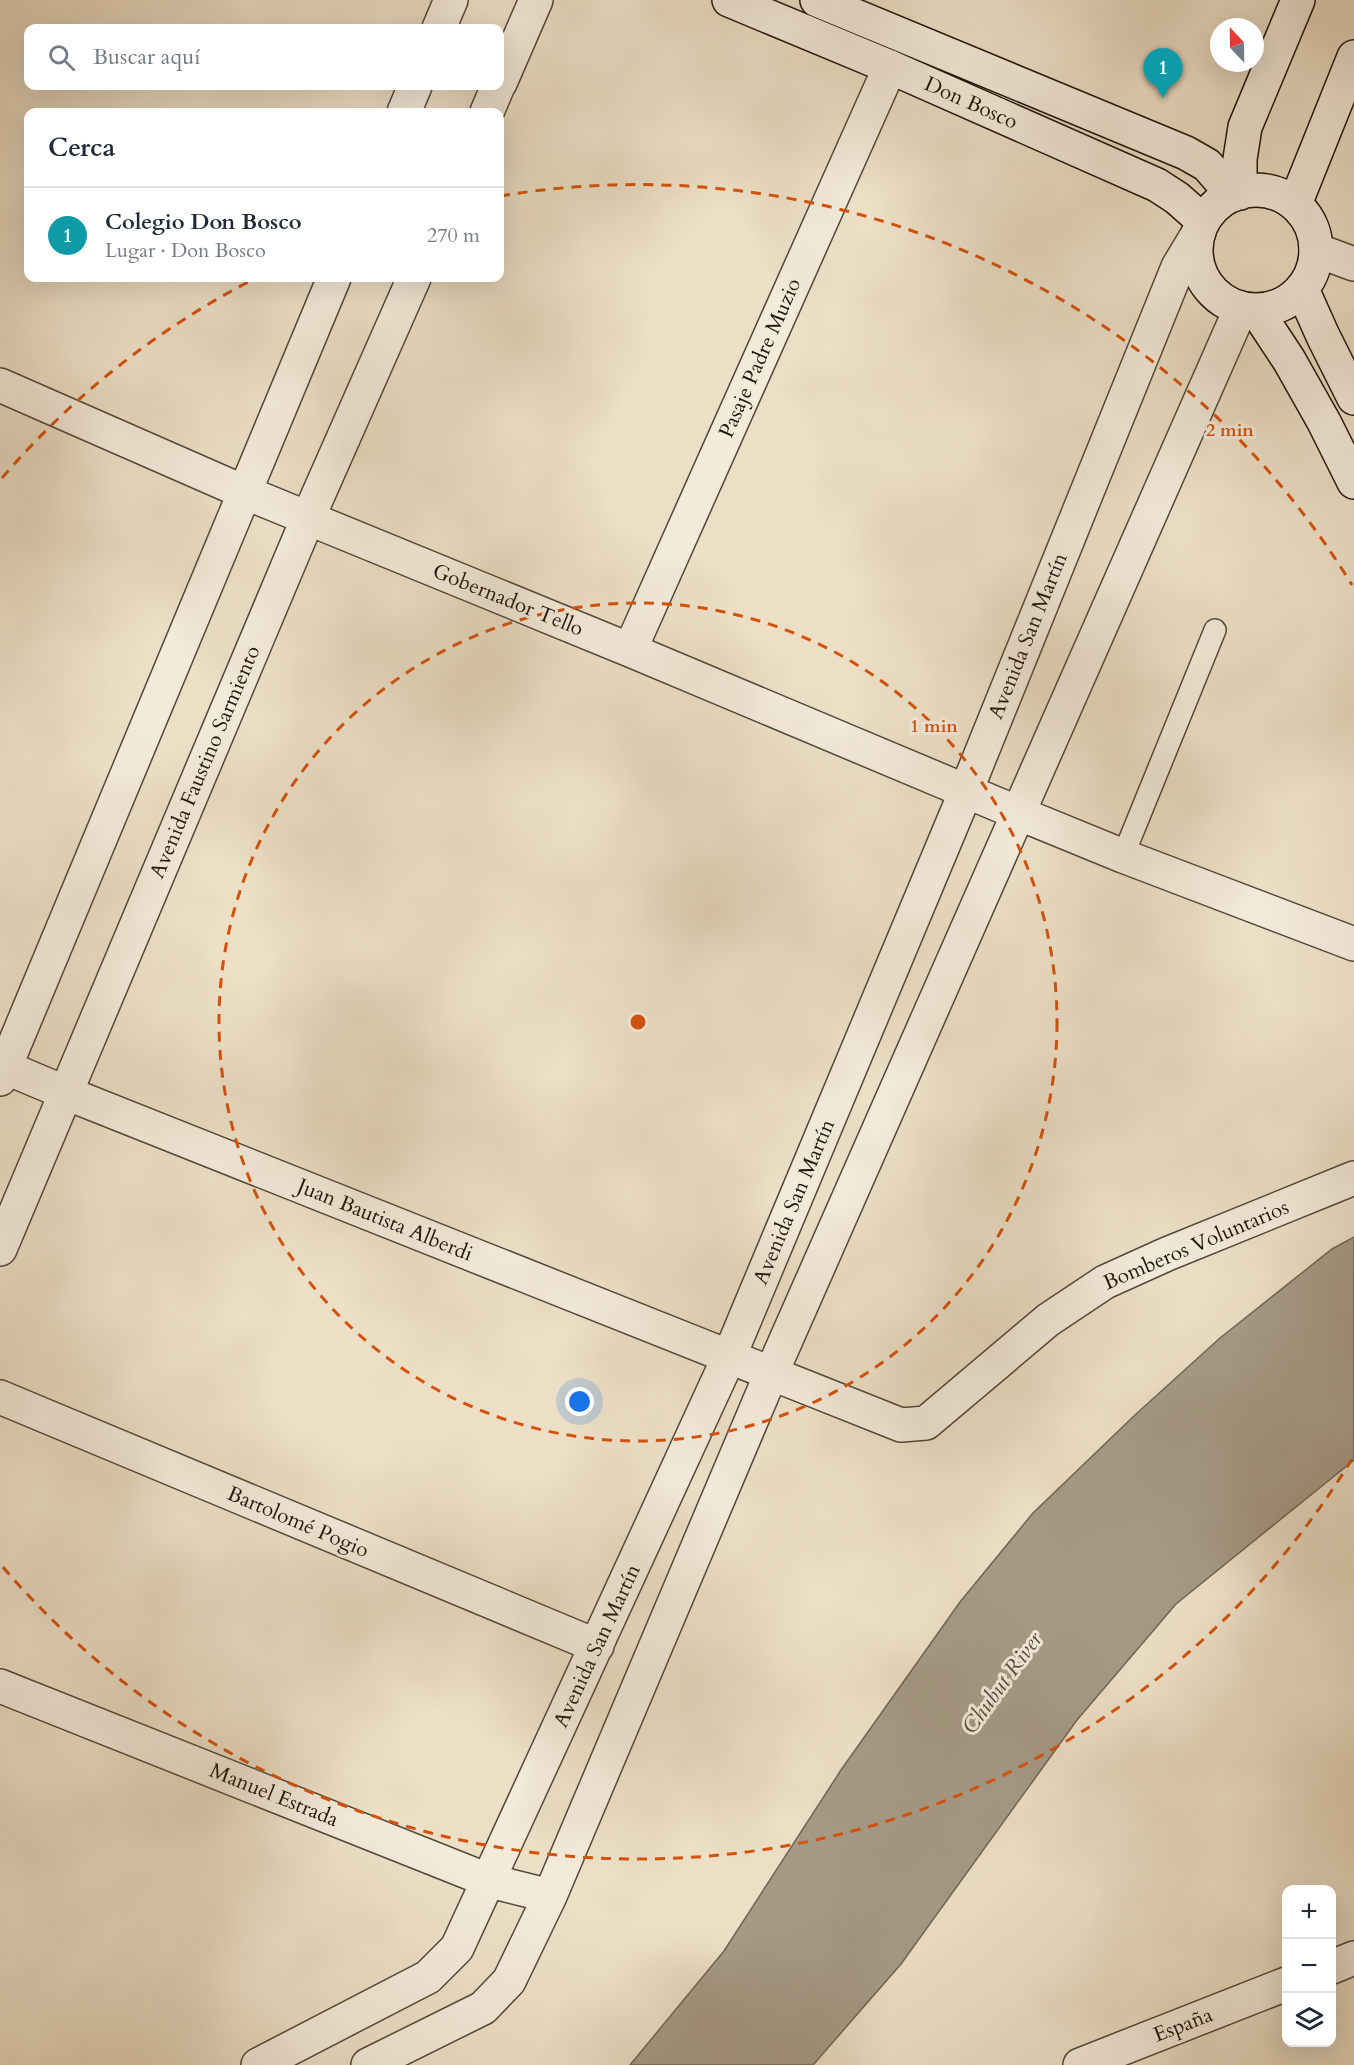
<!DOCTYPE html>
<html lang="es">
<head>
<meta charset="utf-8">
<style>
  body { margin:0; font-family:Cardo,serif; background:#f6f6f7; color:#1f2937 }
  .controls { position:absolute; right:18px; bottom:18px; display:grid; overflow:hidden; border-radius:12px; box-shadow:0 6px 24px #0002 }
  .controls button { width:54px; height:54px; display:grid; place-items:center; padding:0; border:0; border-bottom:2px solid #e0e1e3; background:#fff; color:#1f2937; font:30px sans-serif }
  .compass { position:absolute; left:1210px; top:18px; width:54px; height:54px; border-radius:50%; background:#fff; box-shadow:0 6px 24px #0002; rotate:338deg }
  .you { position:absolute; left:580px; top:1402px; width:21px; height:21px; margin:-15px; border:4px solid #fff; border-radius:50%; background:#1a73e8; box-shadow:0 0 0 9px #1a73e833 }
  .badge { display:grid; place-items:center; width:39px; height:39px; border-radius:50%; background:#ea580c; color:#fff; font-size:20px; font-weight:700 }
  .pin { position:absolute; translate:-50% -50px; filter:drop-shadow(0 2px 3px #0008) }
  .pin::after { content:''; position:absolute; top:32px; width:21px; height:18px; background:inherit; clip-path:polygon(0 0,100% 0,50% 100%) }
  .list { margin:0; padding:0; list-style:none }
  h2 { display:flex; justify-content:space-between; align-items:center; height:78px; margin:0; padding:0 24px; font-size:26px }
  h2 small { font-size:20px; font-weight:400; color:#747a83 }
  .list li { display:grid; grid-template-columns:39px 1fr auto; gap:18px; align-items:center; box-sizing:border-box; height:96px; padding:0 24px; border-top:2px solid #e0e1e3 }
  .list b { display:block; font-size:22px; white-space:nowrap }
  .list p { margin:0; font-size:20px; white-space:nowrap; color:#747a83 }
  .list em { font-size:20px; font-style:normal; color:#747a83 }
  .icon { flex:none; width:33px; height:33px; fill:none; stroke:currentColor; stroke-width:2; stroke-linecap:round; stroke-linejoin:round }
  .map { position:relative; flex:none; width:1354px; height:2065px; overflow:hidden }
  .search { position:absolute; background:#fff; box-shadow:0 6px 24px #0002; left:24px; top:24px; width:480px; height:66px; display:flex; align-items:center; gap:15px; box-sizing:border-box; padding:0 21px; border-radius:12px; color:#747a83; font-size:22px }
  .panel { position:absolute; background:#fff; box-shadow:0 6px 24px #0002; left:24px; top:108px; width:480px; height:174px; border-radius:12px }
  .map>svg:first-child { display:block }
  .water { fill:#a69a86; stroke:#706554; stroke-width:1.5 }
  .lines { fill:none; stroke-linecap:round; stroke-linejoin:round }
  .lane-casing { stroke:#524839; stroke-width:24 }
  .street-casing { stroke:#524839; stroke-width:36 }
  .secondary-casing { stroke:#1f150a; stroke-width:36 }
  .lane { stroke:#f3eada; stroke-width:21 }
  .street { stroke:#f3eada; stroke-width:33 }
  .secondary { stroke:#f3eada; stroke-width:33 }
  .ring { fill:none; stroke:#d4520c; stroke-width:3; stroke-dasharray:10 8 }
  .labels { text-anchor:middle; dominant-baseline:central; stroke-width:6; stroke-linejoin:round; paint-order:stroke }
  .street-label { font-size:21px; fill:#1f150a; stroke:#f3eada }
  .water-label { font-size:22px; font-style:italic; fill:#554a3c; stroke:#f3eada }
  .centre { fill:#d4520c; stroke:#f3eada; stroke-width:3 }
  .ring-label { font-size:18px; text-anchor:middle; font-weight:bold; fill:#d4520c; stroke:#f3eada; stroke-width:6; stroke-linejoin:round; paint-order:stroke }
</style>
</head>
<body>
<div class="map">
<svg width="1354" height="2065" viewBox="0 0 1354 2065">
  <rect width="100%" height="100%" fill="#ecdfc6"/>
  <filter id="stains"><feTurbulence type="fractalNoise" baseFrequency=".00333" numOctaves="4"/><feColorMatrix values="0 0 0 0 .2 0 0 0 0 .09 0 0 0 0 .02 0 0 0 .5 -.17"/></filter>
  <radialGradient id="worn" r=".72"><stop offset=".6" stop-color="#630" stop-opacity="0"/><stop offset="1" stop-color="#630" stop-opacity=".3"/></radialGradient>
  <path class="water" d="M 1354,1237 L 1354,1460 L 1176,1604 L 1077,1720 L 901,1964 L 813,2065 L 630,2065 L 724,1951 L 841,1770 L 960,1602 L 1033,1513 L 1135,1415 L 1220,1338 L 1332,1249 Z"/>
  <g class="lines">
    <g class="lane-casing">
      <path id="lane" d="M 1123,856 L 1215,630"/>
    </g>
    <g class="street-casing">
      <path id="street" d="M 439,28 L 451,0
        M 500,83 L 536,0
        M 404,112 L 415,86
        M 487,112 L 498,86
        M 1316,250 L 1354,264
        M 0,385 L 244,492 L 630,650 L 1018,813 L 1123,856 L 1354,944
        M 630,650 L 890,67
        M 0,1065 L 66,1093 L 901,1425 L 926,1423 L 1048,1320 L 1105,1282 L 1167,1254 L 1354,1178
        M 0,1079 L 334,278
        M 0,1249 L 308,518 L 414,278
        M 0,1397 L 597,1646
        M 0,1686 L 490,1881 L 550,1896
        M 1332,1967 L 1354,1958
        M 258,2065 L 428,1977 L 457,1948 L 729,1357 L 966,791 L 1178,267 L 1199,232
        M 368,2065 L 483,2008 L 509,1981 L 550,1896 L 771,1374 L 1241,308
        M 1080,2065 L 1286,1984"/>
    </g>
    <g class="secondary-casing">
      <path id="secondary" d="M 729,0 L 890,67 L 1157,185 L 1177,198 L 1203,221
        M 817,0 L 1186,153 L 1207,165 L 1233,195
        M1196 250a60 60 0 1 1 120 0a60 60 0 1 1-120 0Z
        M 1240,193 L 1240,159 L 1245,127 L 1298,0
        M 1295,204 L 1354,57
        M 1302,289 L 1323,336 L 1354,398
        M 1256,310 L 1289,360 L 1324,422 L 1354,482"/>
    </g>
    <use href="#lane" class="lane"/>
    <use href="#street" class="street"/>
    <use href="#secondary" class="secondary"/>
  </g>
  <g class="ring">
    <circle cx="638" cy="1022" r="419"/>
    <path d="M1352 1459A837 837 0 0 1 2 1566M2 478A837 837 0 0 1 252 280M500 196A837 837 0 0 1 1352 585"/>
  </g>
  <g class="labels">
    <g class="street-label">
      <text transform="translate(971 103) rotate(24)">Don Bosco</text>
      <text transform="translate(760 358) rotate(-66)">Pasaje Padre Muzio</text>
      <text transform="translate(508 600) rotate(22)">Gobernador Tello</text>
      <text transform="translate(1028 636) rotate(-68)">Avenida San Martín</text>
      <text transform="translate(205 762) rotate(-67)">Avenida Faustino Sarmiento</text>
      <text transform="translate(794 1202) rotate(-67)">Avenida San Martín</text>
      <text transform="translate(385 1220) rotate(22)">Juan Bautista Alberdi</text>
      <text transform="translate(1196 1245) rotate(-23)">Bomberos Voluntarios</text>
      <text transform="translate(298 1522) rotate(23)">Bartolomé Pogio</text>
      <text transform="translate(597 1646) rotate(-65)">Avenida San Martín</text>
      <text transform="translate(274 1795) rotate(22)">Manuel Estrada</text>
      <text transform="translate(1183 2025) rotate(-21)">España</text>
    </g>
    <g class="water-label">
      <text transform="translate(1002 1683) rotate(-54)">Chubut River</text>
    </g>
  </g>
  <circle cx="638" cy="1022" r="9" class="centre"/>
  <g class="ring-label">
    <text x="1230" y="436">2 min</text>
    <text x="934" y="732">1 min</text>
  </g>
  <rect width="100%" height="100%" filter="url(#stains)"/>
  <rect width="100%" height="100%" fill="url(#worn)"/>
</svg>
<div class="controls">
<button>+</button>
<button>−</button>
<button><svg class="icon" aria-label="layers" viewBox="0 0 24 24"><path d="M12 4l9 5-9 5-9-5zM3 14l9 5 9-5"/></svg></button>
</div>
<svg class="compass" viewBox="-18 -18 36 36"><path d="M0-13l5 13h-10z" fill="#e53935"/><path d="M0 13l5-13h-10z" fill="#747a83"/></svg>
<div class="you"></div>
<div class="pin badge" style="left:1163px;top:98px;background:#0f9aa8">1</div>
<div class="search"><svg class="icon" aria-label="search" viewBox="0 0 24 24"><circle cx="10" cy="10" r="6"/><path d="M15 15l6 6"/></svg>Buscar aquí</div>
<section class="panel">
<h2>Cerca<small></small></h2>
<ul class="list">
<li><span class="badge" style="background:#0f9aa8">1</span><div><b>Colegio Don Bosco</b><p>Lugar · Don Bosco</p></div><em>270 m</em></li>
</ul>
</section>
</div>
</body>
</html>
